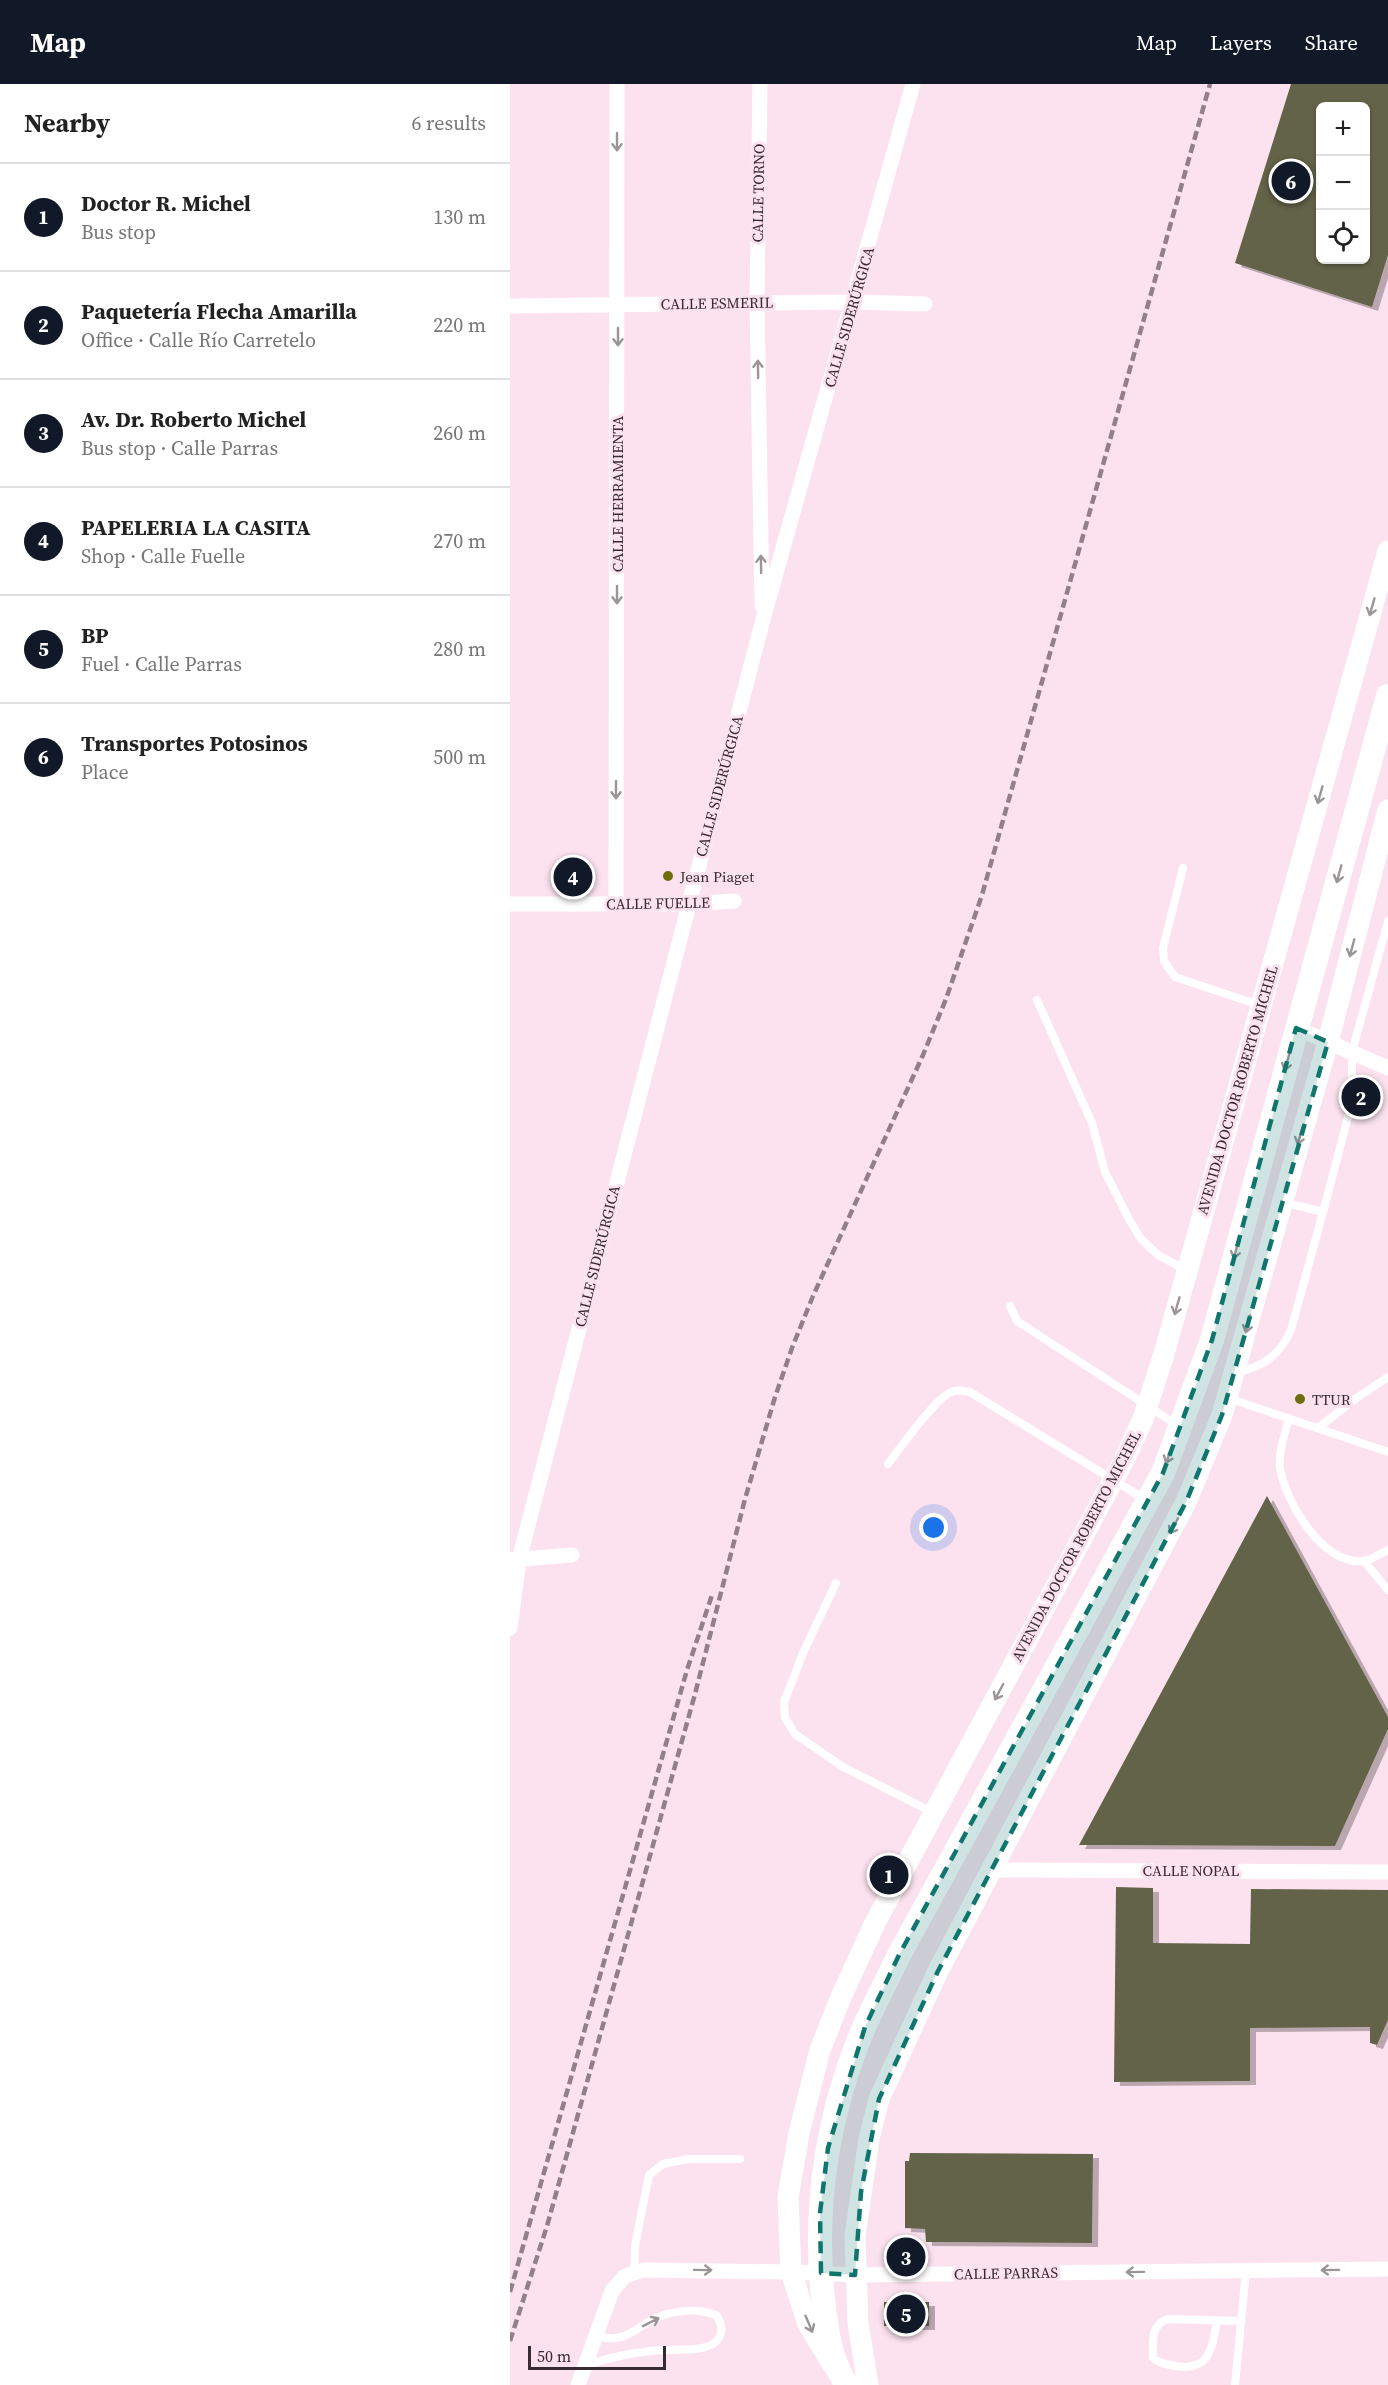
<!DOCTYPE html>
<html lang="en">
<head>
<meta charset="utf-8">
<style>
  body { margin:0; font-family:"Source Serif 4",serif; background:#f2f2f2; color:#222 }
  .controls { position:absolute; right:18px; top:18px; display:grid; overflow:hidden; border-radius:9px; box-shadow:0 2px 4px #0004 }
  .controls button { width:54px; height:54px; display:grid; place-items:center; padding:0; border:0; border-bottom:2px solid #e0e0e0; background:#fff; color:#222; font:30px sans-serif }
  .scale { position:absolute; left:18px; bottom:15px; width:138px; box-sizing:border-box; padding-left:6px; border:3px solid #372b32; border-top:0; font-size:16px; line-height:21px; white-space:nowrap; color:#372b32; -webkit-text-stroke:4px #fce2ef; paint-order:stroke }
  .you { position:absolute; left:424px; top:1444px; width:21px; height:21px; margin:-15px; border:4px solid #fff; border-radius:50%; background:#1a73e8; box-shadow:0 0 0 9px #1a73e833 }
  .badge { display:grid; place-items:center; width:39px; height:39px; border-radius:50%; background:#111827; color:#fff; font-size:20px; font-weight:700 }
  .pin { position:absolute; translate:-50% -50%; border:3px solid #fff; box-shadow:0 2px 6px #0006 }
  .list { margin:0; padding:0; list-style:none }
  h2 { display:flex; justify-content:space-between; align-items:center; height:78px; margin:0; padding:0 24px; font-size:26px }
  h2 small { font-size:20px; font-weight:400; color:#767676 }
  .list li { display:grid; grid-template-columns:39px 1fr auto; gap:18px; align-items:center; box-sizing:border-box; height:108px; padding:0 24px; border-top:2px solid #e0e0e0 }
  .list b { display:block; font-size:22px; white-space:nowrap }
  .list p { margin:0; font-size:20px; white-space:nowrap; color:#767676 }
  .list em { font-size:20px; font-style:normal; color:#767676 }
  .icon { flex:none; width:33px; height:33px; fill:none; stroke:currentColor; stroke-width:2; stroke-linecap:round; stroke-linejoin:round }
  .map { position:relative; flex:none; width:878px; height:2301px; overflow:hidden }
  header { display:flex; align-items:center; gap:36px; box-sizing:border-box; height:84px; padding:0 30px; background:#111827; color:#fff }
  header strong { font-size:28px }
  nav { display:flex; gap:33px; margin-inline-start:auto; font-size:21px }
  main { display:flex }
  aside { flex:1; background:#fff }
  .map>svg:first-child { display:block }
  .building { fill:#646448; fill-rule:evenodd; filter:url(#shadow) }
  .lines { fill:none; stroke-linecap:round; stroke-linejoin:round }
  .lane { stroke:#fff; stroke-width:8 }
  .street { stroke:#fff; stroke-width:15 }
  .secondary { stroke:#fff; stroke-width:21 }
  .primary { stroke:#fff; stroke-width:24 }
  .rail { stroke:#927f89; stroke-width:4.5; stroke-dasharray:9 4.5; stroke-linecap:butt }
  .oneway { stroke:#9b9598 }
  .marked { fill:#0f766e; fill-opacity:0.2; stroke:#0f766e; stroke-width:4.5; stroke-dasharray:12 8; stroke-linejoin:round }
  .poi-dot { fill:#6f6d0c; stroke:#fce2ef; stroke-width:2 }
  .labels { text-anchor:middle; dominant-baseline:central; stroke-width:6; stroke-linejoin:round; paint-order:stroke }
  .street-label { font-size:15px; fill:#372b32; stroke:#fce2ef }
  .poi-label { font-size:15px; fill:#372b32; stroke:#fce2ef; text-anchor:start }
</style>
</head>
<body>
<header>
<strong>Map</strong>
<nav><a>Map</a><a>Layers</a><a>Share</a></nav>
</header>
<main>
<aside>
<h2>Nearby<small>6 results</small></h2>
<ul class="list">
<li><span class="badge">1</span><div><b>Doctor R. Michel</b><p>Bus stop</p></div><em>130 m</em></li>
<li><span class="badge">2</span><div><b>Paquetería Flecha Amarilla</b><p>Office · Calle Río Carretelo</p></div><em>220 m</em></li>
<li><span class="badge">3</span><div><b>Av. Dr. Roberto Michel</b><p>Bus stop · Calle Parras</p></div><em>260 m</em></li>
<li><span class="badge">4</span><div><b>PAPELERIA LA CASITA</b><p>Shop · Calle Fuelle</p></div><em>270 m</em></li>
<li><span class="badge">5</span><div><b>BP</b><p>Fuel · Calle Parras</p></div><em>280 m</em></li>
<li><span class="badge">6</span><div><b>Transportes Potosinos</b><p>Place</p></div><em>500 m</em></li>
</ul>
</aside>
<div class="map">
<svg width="878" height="2301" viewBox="0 0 878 2301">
  <defs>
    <filter id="shadow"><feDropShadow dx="6" dy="4" stdDeviation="0" flood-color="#0004"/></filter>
  </defs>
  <rect width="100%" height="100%" fill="#fce2ef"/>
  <path class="building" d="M 781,0 L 878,0 L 878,171 L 862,223 L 725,179 ZM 810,22 L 856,22 L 856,176 L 810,176 Z
    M 757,1412 L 878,1633 L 878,1645 L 825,1762 L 569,1761 Z
    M 606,1803 L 643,1804 L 643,1859 L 740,1860 L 741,1805 L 878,1806 L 878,1936 L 867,1961 L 860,1959 L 860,1943 L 740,1944 L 740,1997 L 604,1998 Z
    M 400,2069 L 583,2070 L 582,2159 L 416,2158 L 415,2145 L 395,2144 L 395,2077 L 399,2077 Z
    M 374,2218 L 419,2218 L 419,2242 L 374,2242 Z"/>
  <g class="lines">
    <path class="lane" d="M 673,784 L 653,864 L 654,877 L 665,893 L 749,921
      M 527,916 L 582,1039 L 595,1088 L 620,1137 L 631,1155 L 648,1171 L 676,1186
      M 773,1118 L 813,1128 L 842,1018 L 842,968 L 878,837
      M 500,1222 L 507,1237 L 667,1341
      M 728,1288 C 754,1282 770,1271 781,1246 L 813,1128
      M 718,1314 L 878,1368
      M 779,1334 C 775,1350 768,1368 770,1384 C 775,1417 813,1482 853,1477 C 861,1476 870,1470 878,1466
      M 808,1344 L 845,1315 L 878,1293
      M 378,1380 C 391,1363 424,1316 441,1308 C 448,1305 454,1307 460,1308 L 636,1416
      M 854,1477 L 878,1506
      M 326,1499 L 293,1569 L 274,1618 L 275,1634 L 285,1650 L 333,1683 L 422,1728
      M 124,2188 L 125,2162 L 139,2091 L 153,2080 L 178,2075 L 230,2075
      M 707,2237 C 702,2264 700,2288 665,2282 C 656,2280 650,2280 643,2274 C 643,2258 640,2241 658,2235 L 731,2237
      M 77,2281 C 101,2273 129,2267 154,2266 C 167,2265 184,2267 196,2263 C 213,2258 215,2243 206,2231 C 186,2224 161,2226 142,2236 C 130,2242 119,2253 105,2254 C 99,2255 92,2253 86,2252
      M 725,2301 L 736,2187"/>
    <path class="street" d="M 250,0 L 247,218 L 252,522
      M 0,222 L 343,218 L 415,220
      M 0,820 L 178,820 L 224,817
      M 106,820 L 107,0
      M 786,944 L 878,984
      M 0,1476 L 62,1471
      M 0,1544 L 9,1476 L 252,539 L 403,0
      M 484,1786 L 878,1788
      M 68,2301 L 102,2207 L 115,2192 L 133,2186 L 281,2188 L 345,2191 L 878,2185"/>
    <path class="secondary" d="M 323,2281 L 298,2240 L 281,2188 L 278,2113 L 289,2049 L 310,1966 L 331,1913 L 365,1839 L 615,1374 L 633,1335 L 654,1270 L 878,467
      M 358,2301 L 348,2239 L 345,2152 L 359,2055 L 369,2015 L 428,1887 L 676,1418 L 712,1331 L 818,958 L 878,726"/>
    <path class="primary" d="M 337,2301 C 320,2277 316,2243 313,2214 C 303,2121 318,2027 355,1941 C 366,1917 378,1894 389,1871 L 653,1389 L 702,1256 L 878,612"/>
    <path class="rail" d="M 0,2208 L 177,1586 L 202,1511
      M 0,2257 L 37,2142 L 185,1610 L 235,1415 L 265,1313 L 282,1264 L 303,1212 L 413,971 L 436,915 L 472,811 L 700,0"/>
  </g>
  <defs><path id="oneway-shaft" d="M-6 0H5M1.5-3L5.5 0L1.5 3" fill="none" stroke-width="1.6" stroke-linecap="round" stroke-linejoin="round" transform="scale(1.5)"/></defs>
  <g class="oneway">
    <use href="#oneway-shaft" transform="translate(107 58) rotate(90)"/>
    <use href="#oneway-shaft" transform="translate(108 253) rotate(90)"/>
    <use href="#oneway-shaft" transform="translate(248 285) rotate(-91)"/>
    <use href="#oneway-shaft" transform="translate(251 480) rotate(-91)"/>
    <use href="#oneway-shaft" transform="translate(107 511) rotate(90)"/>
    <use href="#oneway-shaft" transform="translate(862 523) rotate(106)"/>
    <use href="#oneway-shaft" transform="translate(106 706) rotate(90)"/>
    <use href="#oneway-shaft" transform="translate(810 711) rotate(106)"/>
    <use href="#oneway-shaft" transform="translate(829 790) rotate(105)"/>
    <use href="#oneway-shaft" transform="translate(842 864) rotate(105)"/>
    <use href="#oneway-shaft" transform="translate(777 978) rotate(105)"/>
    <use href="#oneway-shaft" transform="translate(790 1052) rotate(106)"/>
    <use href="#oneway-shaft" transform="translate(726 1166) rotate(105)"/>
    <use href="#oneway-shaft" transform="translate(667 1222) rotate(106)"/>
    <use href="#oneway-shaft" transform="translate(738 1240) rotate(105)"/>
    <use href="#oneway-shaft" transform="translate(659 1371) rotate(111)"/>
    <use href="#oneway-shaft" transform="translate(664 1442) rotate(118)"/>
    <use href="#oneway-shaft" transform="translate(489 1608) rotate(118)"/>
    <use href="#oneway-shaft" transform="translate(193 2186) rotate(1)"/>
    <use href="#oneway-shaft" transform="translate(820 2186) rotate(179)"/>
    <use href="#oneway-shaft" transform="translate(625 2188) rotate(179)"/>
    <use href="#oneway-shaft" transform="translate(141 2238) rotate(-27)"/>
    <use href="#oneway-shaft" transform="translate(299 2240) rotate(67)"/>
  </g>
  <path class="marked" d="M 786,944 L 818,958 L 712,1331 L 676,1418 L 428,1887 L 369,2015 L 351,2108 L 345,2191 L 311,2189 L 310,2129 L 318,2064 L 355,1943 L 389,1871 L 653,1389 L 702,1256 Z"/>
  <g class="poi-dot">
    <circle cx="158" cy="792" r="6"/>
    <circle cx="790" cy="1315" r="6"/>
  </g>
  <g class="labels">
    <g class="street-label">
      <text transform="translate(248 109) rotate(-89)">CALLE TORNO</text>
      <text transform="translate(207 219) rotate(-1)">CALLE ESMERIL</text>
      <text transform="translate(339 233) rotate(-74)">CALLE SIDERÚRGICA</text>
      <text transform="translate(107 410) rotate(-90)">CALLE HERRAMIENTA</text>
      <text transform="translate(209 702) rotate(-75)">CALLE SIDERÚRGICA</text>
      <text transform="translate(148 819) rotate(-1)">CALLE FUELLE</text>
      <text transform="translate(727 1006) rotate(-74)">AVENIDA DOCTOR ROBERTO MICHEL</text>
      <text transform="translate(87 1172) rotate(-76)">CALLE SIDERÚRGICA</text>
      <text transform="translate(566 1462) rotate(-62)">AVENIDA DOCTOR ROBERTO MICHEL</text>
      <text x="681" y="1786">CALLE NOPAL</text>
      <text transform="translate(496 2189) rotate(-1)">CALLE PARRAS</text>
    </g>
    <g class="poi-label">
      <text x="170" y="792">Jean Piaget</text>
      <text x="802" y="1315">TTUR</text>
    </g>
  </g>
</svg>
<div class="controls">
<button>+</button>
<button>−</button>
<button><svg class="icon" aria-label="locate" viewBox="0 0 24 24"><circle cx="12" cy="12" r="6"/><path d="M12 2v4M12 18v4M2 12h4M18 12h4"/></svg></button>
</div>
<div class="scale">50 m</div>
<div class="you"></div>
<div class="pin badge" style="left:379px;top:1791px">1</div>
<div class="pin badge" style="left:851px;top:1013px">2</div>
<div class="pin badge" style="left:396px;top:2173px">3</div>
<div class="pin badge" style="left:63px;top:793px">4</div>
<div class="pin badge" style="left:396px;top:2230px">5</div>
<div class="pin badge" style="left:781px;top:97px">6</div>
</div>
</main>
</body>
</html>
